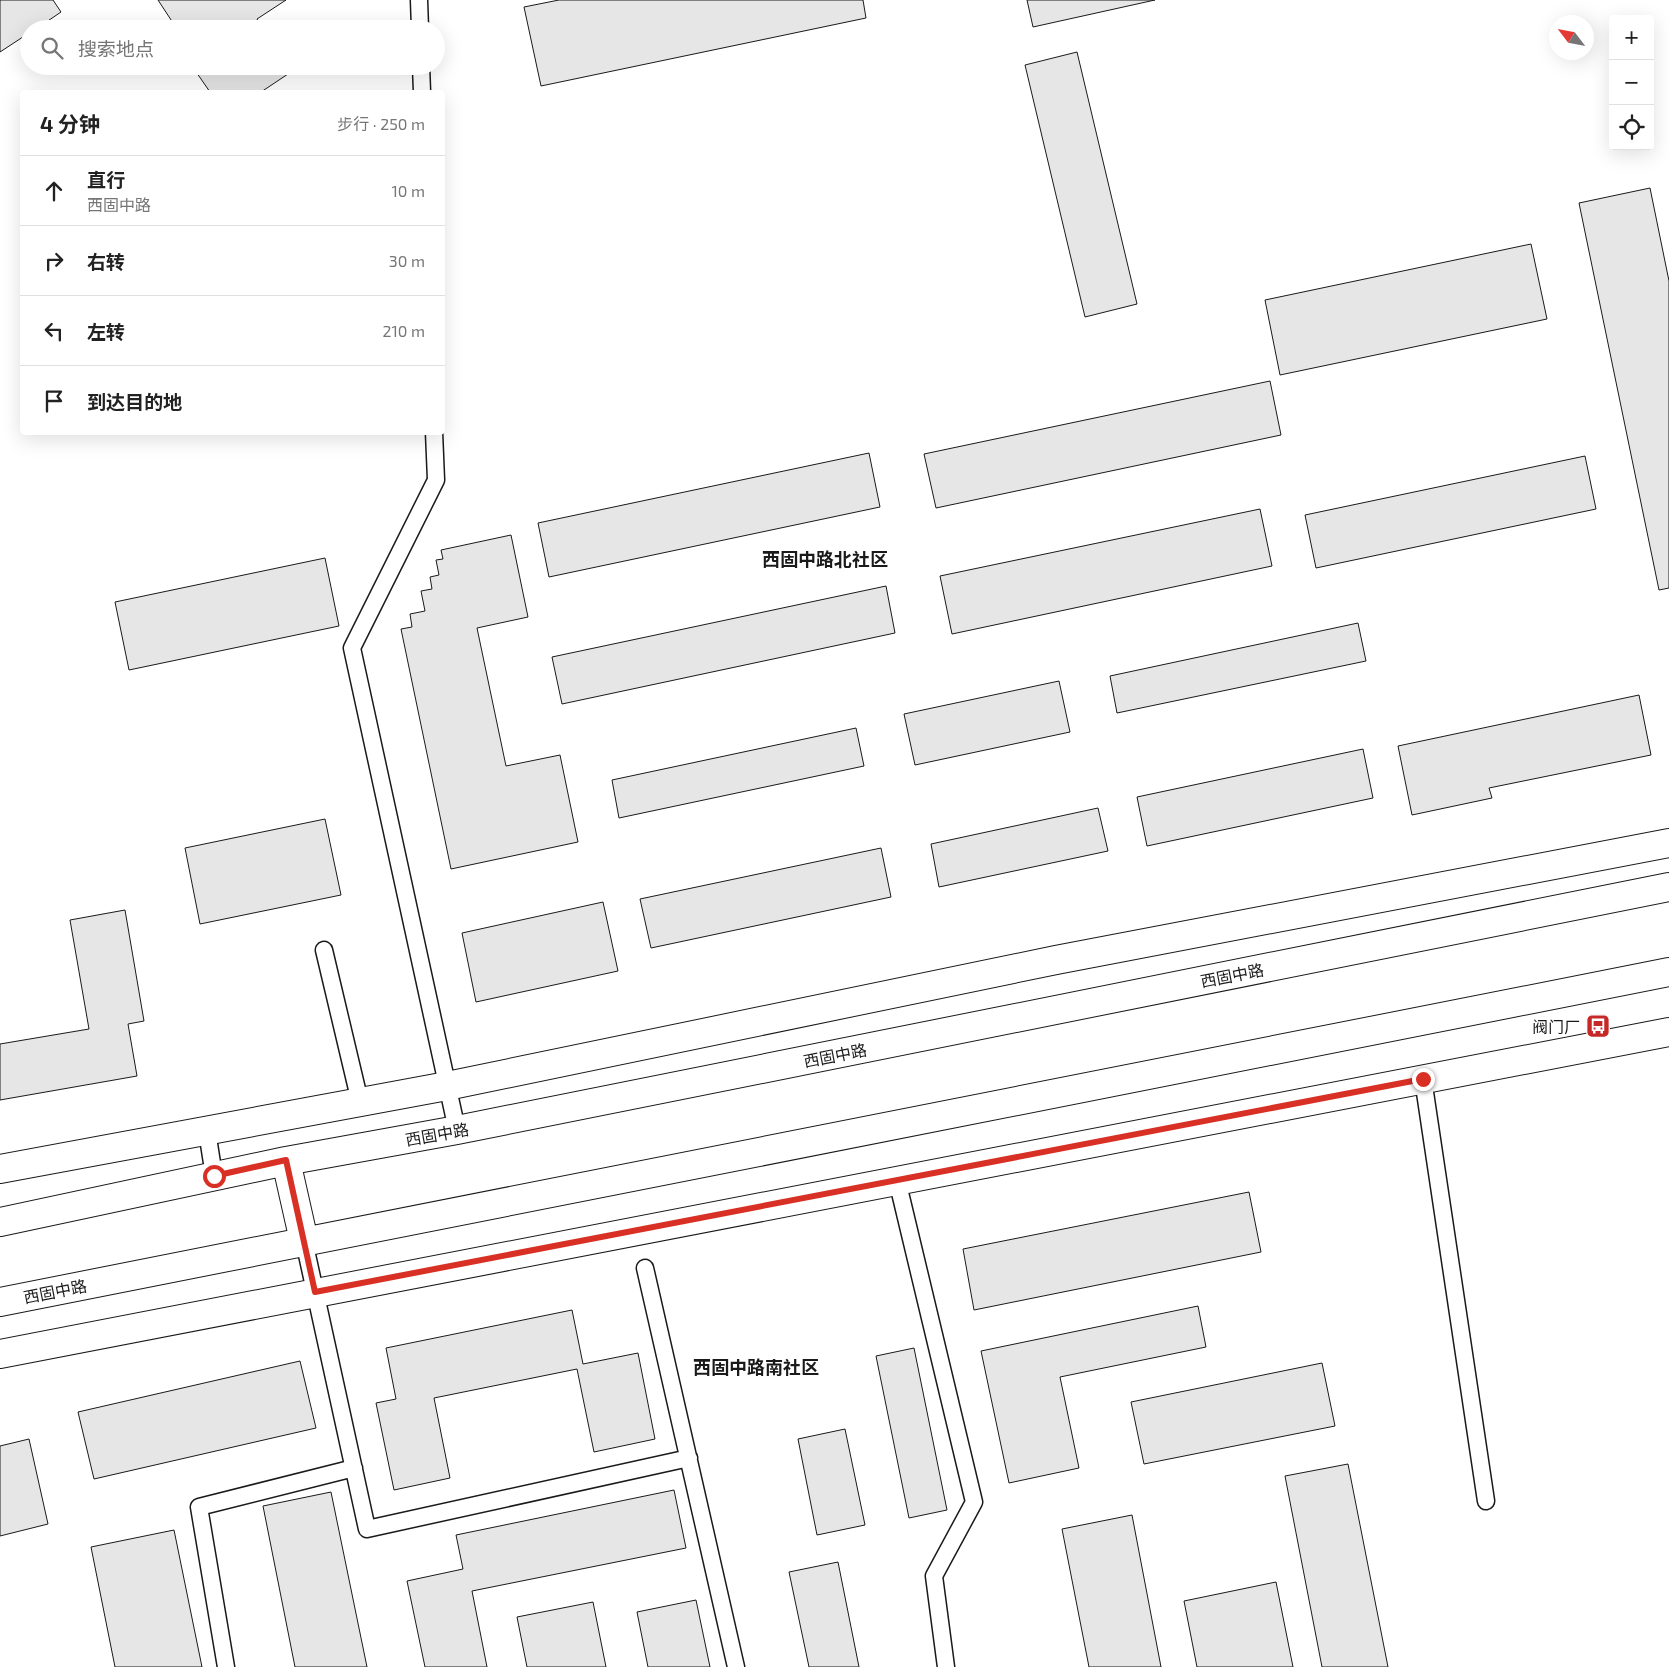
<!DOCTYPE html>
<html lang="zh">
<head>
<meta charset="utf-8">
<style>
  body { margin:0; font-family:"Exo 2","Noto Sans SC",sans-serif; background:#f6f6f6; color:#222 }
  .controls { position:absolute; right:15px; top:15px; display:grid; overflow:hidden; border-radius:5px; box-shadow:0 5px 20px #0002 }
  .controls button { width:45px; height:45px; display:grid; place-items:center; padding:0; border:0; border-bottom:1px solid #e0e0e0; background:#fff; color:#222; font:25px sans-serif }
  .compass { position:absolute; left:1549px; top:15px; width:45px; height:45px; border-radius:50%; background:#fff; box-shadow:0 5px 20px #0002; rotate:302deg }
  .stop { position:absolute; width:15px; height:15px; margin:-11px; border:4px solid #d93025; border-radius:50%; background:#fff }
  .stop.end { background:#d93025; border-color:#fff; box-shadow:0 1px 5px #0008 }
  .list { margin:0; padding:0; list-style:none }
  h2 { display:flex; justify-content:space-between; align-items:center; height:65px; margin:0; padding:0 20px; font-size:21px }
  h2 small { font-size:16px; font-weight:400; color:#767676 }
  .list li { display:grid; grid-template-columns:32px 1fr auto; gap:15px; align-items:center; box-sizing:border-box; height:70px; padding:0 20px; border-top:1px solid #e0e0e0 }
  .list b { display:block; font-size:19px; white-space:nowrap }
  .list p { margin:0; font-size:16px; white-space:nowrap; color:#767676 }
  .list em { font-size:16px; font-style:normal; color:#767676 }
  .icon { flex:none; width:28px; height:28px; fill:none; stroke:currentColor; stroke-width:2; stroke-linecap:round; stroke-linejoin:round }
  .map { position:relative; flex:none; width:1669px; height:1667px; overflow:hidden }
  .search { position:absolute; background:#fff; box-shadow:0 5px 20px #0002; left:20px; top:20px; width:425px; height:55px; display:flex; align-items:center; gap:12px; box-sizing:border-box; padding:0 18px; border-radius:28px; color:#767676; font-size:19px }
  .panel { position:absolute; background:#fff; box-shadow:0 5px 20px #0002; left:20px; top:90px; width:425px; height:345px; border-radius:5px }
  .map>svg:first-child { display:block }
  .building { fill:#e6e6e6; stroke:#1a1a1a }
  .lines { fill:none; stroke-linecap:round; stroke-linejoin:round }
  .lane-casing { stroke:#1a1a1a; stroke-width:19 }
  .street-casing { stroke:#1a1a1a; stroke-width:30 }
  .primary-casing { stroke:#1a1a1a; stroke-width:30 }
  .lane { stroke:#fff; stroke-width:16 }
  .street { stroke:#fff; stroke-width:28 }
  .primary { stroke:#fff; stroke-width:28 }
  .route { stroke:#d93025; stroke-width:6 }
  .labels { text-anchor:middle; dominant-baseline:central; stroke-width:4; stroke-linejoin:round; paint-order:stroke }
  .street-label { font-size:16px; fill:#1a1a1a; stroke:#fff }
  .poi-label { font-size:16px; fill:#1a1a1a; stroke:#fff; text-anchor:end }
  .neighbourhood-label { font-size:18px; font-weight:bold; fill:#1a1a1a; stroke:#fff }
</style>
</head>
<body>
<div class="map">
<svg width="1669" height="1667" viewBox="0 0 1669 1667">
  <rect width="100%" height="100%" fill="#fff"/>
  <path class="building" d="M 0,0 L 53,0 L 61,12 L 36,29 L 29,29 L 29,33 L 0,52 Z
    M 158,0 L 286,0 L 257,19 L 263,29 L 177,29 Z
    M 559,0 L 863,0 L 866,18 L 541,86 L 524,7 Z
    M 1027,0 L 1155,0 L 1033,27 Z
    M 1077,52 L 1137,304 L 1085,317 L 1025,65 Z
    M 192,66 L 288,66 L 291,72 L 261,92 L 210,92 Z
    M 1650,188 L 1669,281 L 1669,588 L 1659,590 L 1579,203 Z
    M 1531,244 L 1547,319 L 1280,375 L 1265,300 Z
    M 1270,381 L 1281,435 L 936,508 L 924,454 Z
    M 869,453 L 880,507 L 549,577 L 538,523 Z
    M 1585,456 L 1596,509 L 1316,568 L 1305,515 Z
    M 1260,509 L 1272,566 L 952,634 L 940,576 Z
    M 511,535 L 528,617 L 477,628 L 506,766 L 560,755 L 578,842 L 451,869 L 401,629 L 412,627 L 410,614 L 425,611 L 421,591 L 432,589 L 430,577 L 439,575 L 436,560 L 443,559 L 441,550 Z
    M 325,558 L 339,626 L 129,670 L 115,602 Z
    M 886,586 L 895,633 L 562,704 L 552,657 Z
    M 1358,623 L 1366,661 L 1117,713 L 1110,676 Z
    M 1059,681 L 1070,732 L 915,765 L 904,714 Z
    M 1639,695 L 1651,755 L 1489,788 L 1492,798 L 1412,815 L 1398,746 Z
    M 856,728 L 864,766 L 619,818 L 612,780 Z
    M 1363,749 L 1373,798 L 1147,846 L 1137,797 Z
    M 1098,808 L 1108,851 L 939,887 L 931,844 Z
    M 325,819 L 341,895 L 200,924 L 185,848 Z
    M 881,848 L 891,897 L 651,948 L 640,899 Z
    M 603,902 L 618,971 L 476,1002 L 462,933 Z
    M 125,910 L 144,1021 L 128,1024 L 137,1076 L 0,1100 L 0,1044 L 89,1029 L 70,920 Z
    M 1249,1192 L 1261,1252 L 974,1310 L 963,1249 Z
    M 1198,1306 L 1206,1347 L 1060,1377 L 1079,1468 L 1009,1483 L 981,1351 Z
    M 572,1310 L 583,1364 L 638,1353 L 655,1439 L 594,1452 L 577,1369 L 434,1398 L 450,1478 L 394,1490 L 376,1403 L 396,1399 L 386,1348 Z
    M 914,1348 L 947,1510 L 909,1518 L 876,1356 Z
    M 300,1361 L 316,1428 L 94,1479 L 78,1412 Z
    M 1322,1363 L 1335,1426 L 1144,1464 L 1131,1402 Z
    M 845,1429 L 865,1525 L 817,1535 L 798,1439 Z
    M 29,1439 L 48,1524 L 0,1536 L 0,1446 Z
    M 1348,1464 L 1388,1667 L 1322,1667 L 1285,1476 Z
    M 674,1490 L 686,1548 L 472,1591 L 487,1667 L 425,1667 L 407,1581 L 463,1569 L 456,1535 Z
    M 331,1492 L 367,1667 L 295,1667 L 263,1506 Z
    M 1132,1515 L 1161,1667 L 1089,1667 L 1062,1529 Z
    M 174,1530 L 202,1667 L 115,1667 L 91,1547 Z
    M 838,1562 L 859,1667 L 809,1667 L 789,1572 Z
    M 1276,1582 L 1293,1667 L 1197,1667 L 1184,1601 Z
    M 696,1600 L 710,1667 L 648,1667 L 637,1612 Z
    M 593,1602 L 606,1667 L 527,1667 L 517,1617 Z"/>
  <g class="lines">
    <g class="lane-casing">
      <path id="lane" d="M 419,0 L 420,29
        M 421,66 L 422,92
        M 434,432 L 436,480 L 352,648 L 457,1130
        M 324,950 L 360,1102
        M 1423,1079 L 1486,1501
        M 207,1131 L 214,1176
        M 897,1180 L 974,1502 L 934,1576 L 946,1667
        M 304,1241 L 367,1529 L 689,1458
        M 645,1268 L 736,1667
        M 226,1667 L 199,1507 L 354,1468"/>
    </g>
    <g class="street-casing">
      <path id="street" d="M 0,1169 L 447,1086 L 1056,960 L 1669,843
        M 0,1354 L 1669,1032"/>
    </g>
    <g class="primary-casing">
      <path id="primary" d="M 286,1161 L 304,1241
        M 0,1222 L 286,1161 L 457,1130 L 1669,887
        M 0,1302 L 1669,972"/>
    </g>
    <use href="#lane" class="lane"/>
    <use href="#street" class="street"/>
    <use href="#primary" class="primary"/>
  </g>
  <g class="lines">
    <path class="route" d="M 214,1176 L 286,1160 L 315,1292 L 1423,1079"/>
  </g>
  <defs>
    <g id="bus-square" transform="scale(1.25)"><rect x="-9" y="-9" width="18" height="18" rx="4" fill="#c62828" stroke="#fff"/><path d="M-5-6H5V4H4V6H2V4H-2V6H-4V4H-5ZM-3.5-4V0h7V-4ZM-3.5 1.2v1.5H-2V1.2ZM2 1.2v1.5H3.5V1.2Z" fill="#fff"/></g>
  </defs>
  <g fill-rule="evenodd">
    <use href="#bus-square" x="1598" y="1026"/>
  </g>
  <g class="labels">
    <g class="street-label">
      <text transform="translate(1232 975) rotate(-11)">西固中路</text>
      <text transform="translate(835 1055) rotate(-11)">西固中路</text>
      <text transform="translate(437 1134) rotate(-10)">西固中路</text>
      <text transform="translate(55 1291) rotate(-11)">西固中路</text>
    </g>
    <g class="poi-label">
      <text x="1580" y="1026">阀门厂</text>
    </g>
    <g class="neighbourhood-label">
      <text x="825" y="559">西固中路北社区</text>
      <text x="756" y="1367">西固中路南社区</text>
    </g>
  </g>
</svg>
<div class="controls">
<button>+</button>
<button>−</button>
<button><svg class="icon" aria-label="locate" viewBox="0 0 24 24"><circle cx="12" cy="12" r="6"/><path d="M12 2v4M12 18v4M2 12h4M18 12h4"/></svg></button>
</div>
<svg class="compass" viewBox="-18 -18 36 36"><path d="M0-13l5 13h-10z" fill="#e53935"/><path d="M0 13l5-13h-10z" fill="#767676"/></svg>
<div class="stop" style="left:214px;top:1176px"></div>
<div class="stop end" style="left:1423px;top:1079px"></div>
<div class="search"><svg class="icon" aria-label="search" viewBox="0 0 24 24"><circle cx="10" cy="10" r="6"/><path d="M15 15l6 6"/></svg>搜索地点</div>
<section class="panel">
<h2>4 分钟<small>步行 · 250 m</small></h2>
<ul class="list">
<li><svg class="icon" aria-label="ahead" viewBox="0 0 24 24"><path d="M12 20V5M6 11l6-6 6 6"/></svg><div><b>直行</b><p>西固中路</p></div><em>10 m</em></li>
<li><svg class="icon" aria-label="right" viewBox="0 0 24 24"><path d="M7 20v-9h11M14 6l5 5-5 5"/></svg><div><b>右转</b></div><em>30 m</em></li>
<li><svg class="icon" aria-label="left" viewBox="0 0 24 24"><path d="M17 20v-9H6M10 6l-5 5 5 5"/></svg><div><b>左转</b></div><em>210 m</em></li>
<li><svg class="icon" aria-label="arrive" viewBox="0 0 24 24"><path d="M6 21V4h12l-3 4 3 4H6"/></svg><div><b>到达目的地</b></div></li>
</ul>
</section>
</div>
</body>
</html>
